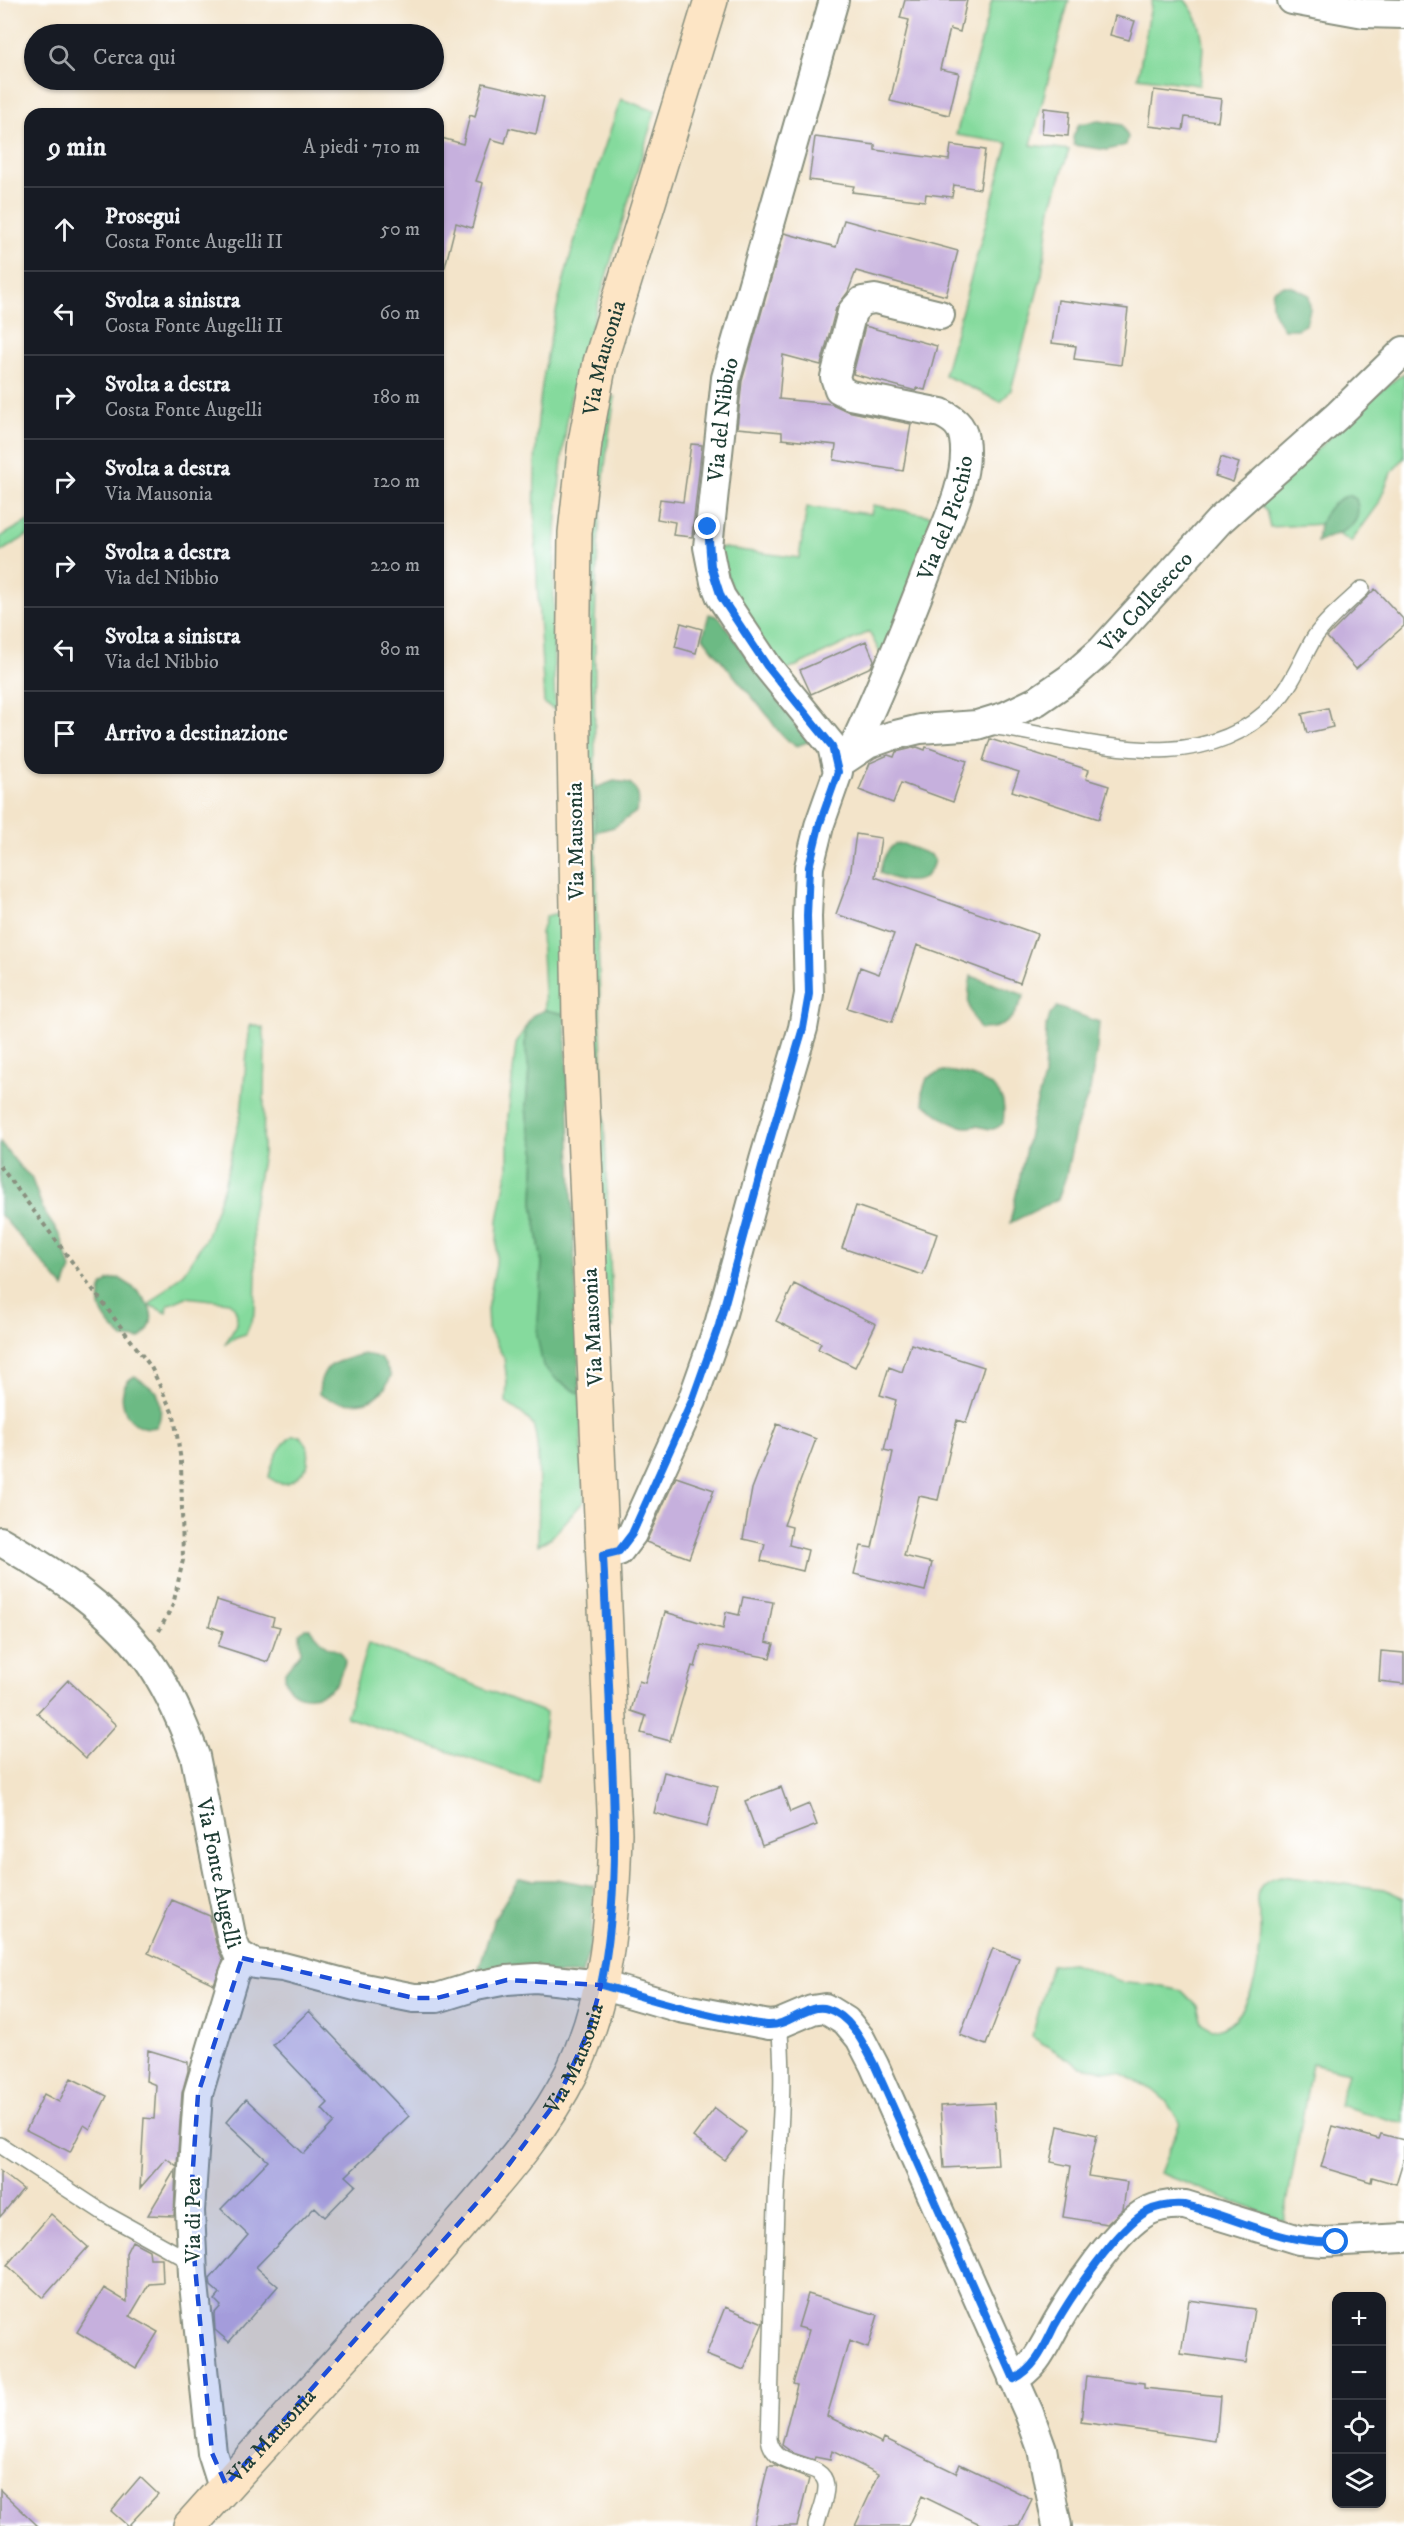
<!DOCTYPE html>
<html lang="it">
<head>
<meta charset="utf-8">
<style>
  body { margin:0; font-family:"IM FELL DW Pica",serif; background:#20242c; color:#f1f3f6 }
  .controls { position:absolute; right:18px; bottom:18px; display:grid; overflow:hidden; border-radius:12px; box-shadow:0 2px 4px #0004 }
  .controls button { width:54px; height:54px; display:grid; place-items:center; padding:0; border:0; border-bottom:2px solid #363941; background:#171b24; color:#f1f3f6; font:30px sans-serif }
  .stop { position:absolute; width:18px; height:18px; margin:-14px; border:4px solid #1a73e8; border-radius:50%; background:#fff }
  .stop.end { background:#1a73e8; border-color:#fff; box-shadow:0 2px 6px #0008 }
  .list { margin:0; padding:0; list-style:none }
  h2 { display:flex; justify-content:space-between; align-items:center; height:78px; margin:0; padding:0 24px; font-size:26px }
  h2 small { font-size:20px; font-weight:400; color:#9ea1a6 }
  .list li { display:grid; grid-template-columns:39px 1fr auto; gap:18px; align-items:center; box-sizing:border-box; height:84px; padding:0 24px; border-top:2px solid #363941 }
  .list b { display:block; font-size:22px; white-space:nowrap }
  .list p { margin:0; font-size:20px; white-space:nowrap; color:#9ea1a6 }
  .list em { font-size:20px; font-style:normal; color:#9ea1a6 }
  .icon { flex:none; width:33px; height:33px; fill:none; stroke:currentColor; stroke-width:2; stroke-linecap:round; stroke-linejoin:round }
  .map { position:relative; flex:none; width:1404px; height:2526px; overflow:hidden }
  .search { position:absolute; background:#171b24; box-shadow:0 2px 4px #0004; left:24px; top:24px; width:420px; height:66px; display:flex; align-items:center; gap:15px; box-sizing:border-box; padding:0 21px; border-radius:33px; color:#9ea1a6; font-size:22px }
  .panel { position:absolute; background:#171b24; box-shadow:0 2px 4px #0004; left:24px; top:108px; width:420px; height:666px; border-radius:18px }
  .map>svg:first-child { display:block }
  .green { fill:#85da9d; stroke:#528c68; stroke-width:1.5 }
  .forest { fill:#6cba84; stroke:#467c5c; stroke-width:1.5 }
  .building { fill:#c6b0dd }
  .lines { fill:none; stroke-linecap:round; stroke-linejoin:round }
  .lane-casing { stroke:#89907f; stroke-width:18 }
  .street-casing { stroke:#89907f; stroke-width:32 }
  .secondary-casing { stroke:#89907f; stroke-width:36 }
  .path { stroke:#89907f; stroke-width:4; stroke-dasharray:4.5 4.5; stroke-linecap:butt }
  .lane { stroke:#fff; stroke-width:15 }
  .street { stroke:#fff; stroke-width:28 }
  .secondary { stroke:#fde5c5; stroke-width:33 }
  .route { stroke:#1a73e8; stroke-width:8 }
  .marked { fill:#1d4ed8; fill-opacity:0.2; stroke:#1d4ed8; stroke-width:4.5; stroke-dasharray:12 8; stroke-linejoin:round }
  .labels { text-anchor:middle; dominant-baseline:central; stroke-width:4.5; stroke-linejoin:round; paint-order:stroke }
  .street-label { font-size:22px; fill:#1f3d34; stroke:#fff }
</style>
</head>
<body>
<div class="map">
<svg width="1404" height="2526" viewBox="0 0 1404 2526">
  <rect width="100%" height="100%" fill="#fff"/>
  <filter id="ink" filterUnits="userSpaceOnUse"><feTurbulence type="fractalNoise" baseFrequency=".0167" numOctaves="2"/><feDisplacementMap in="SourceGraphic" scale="12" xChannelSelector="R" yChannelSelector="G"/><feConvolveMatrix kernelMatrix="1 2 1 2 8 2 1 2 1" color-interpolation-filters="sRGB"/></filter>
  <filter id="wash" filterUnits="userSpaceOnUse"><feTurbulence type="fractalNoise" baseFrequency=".008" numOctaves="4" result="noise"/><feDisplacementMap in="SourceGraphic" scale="24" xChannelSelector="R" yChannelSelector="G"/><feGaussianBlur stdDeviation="1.35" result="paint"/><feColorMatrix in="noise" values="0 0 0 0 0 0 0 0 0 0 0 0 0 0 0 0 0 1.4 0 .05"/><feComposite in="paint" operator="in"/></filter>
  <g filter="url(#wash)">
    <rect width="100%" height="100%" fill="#f3e4ca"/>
    <path class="green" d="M 992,0 L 1069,0 L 1031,145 L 1069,150 L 1051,208 L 1042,274 L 1011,390 L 1001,402 L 944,375 L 1008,143 L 956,135 Z
      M 1152,0 L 1185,0 C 1208,28 1204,52 1199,85 L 1138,77 Z
      M 621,99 L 655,111 L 571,396 C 553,499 551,605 555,710 L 544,703 C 539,596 526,485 543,379 C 558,283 589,191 621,99 Z
      M 1404,373 L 1404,458 L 1391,473 L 1378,505 L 1351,542 L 1322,524 L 1270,527 L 1266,510 L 1259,504 L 1376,394 Z
      M 609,397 L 615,397 C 592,526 594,655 595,785 C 597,966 605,1147 613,1328 L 604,1326 C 599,1153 592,980 590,807 C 588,668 587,536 609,397 Z
      M 873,505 L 938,517 L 883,658 L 869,632 L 781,673 L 746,625 L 716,547 L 799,558 L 807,507 L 871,514 Z
      M 30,520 L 30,534 L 0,552 L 0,537 Z
      M 562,912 L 565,1014 L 545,1010 L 541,933 L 546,916 Z
      M 250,1024 L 263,1028 L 265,1043 L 263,1154 L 252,1214 L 256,1274 L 255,1312 L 246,1334 L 236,1337 L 224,1345 C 233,1333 245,1314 229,1302 L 186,1297 L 168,1305 L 167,1313 L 149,1305 L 184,1272 L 206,1238 L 224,1186 L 241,1113 Z
      M 526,1026 L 525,1045 L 529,1070 L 526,1107 L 528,1124 L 535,1148 L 533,1203 L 542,1263 L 541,1295 L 557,1380 L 580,1394 L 584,1501 L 551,1538 L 538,1545 C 538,1522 542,1439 532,1424 C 525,1414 515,1409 506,1403 L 507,1381 L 504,1358 L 488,1329 L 487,1309 L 496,1265 L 498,1220 L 508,1168 L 508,1117 L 516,1044 Z
      M 292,1436 L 300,1436 C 310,1444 310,1455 307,1467 C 296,1480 284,1491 269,1477 C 272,1462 279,1446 292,1436 Z
      M 368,1643 L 546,1713 L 538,1782 L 346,1717 Z
      M 1281,1876 L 1384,1889 L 1404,1898 L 1404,2124 L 1339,2105 L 1348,2072 L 1312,2063 L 1284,2221 L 1160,2173 L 1180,2122 L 1166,2101 L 1153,2090 L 1121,2073 L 1081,2067 L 1032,2037 L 1051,1965 L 1072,1963 L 1125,1983 L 1153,1985 L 1182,1991 L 1197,2006 L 1202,2022 L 1212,2030 C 1252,2026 1260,1964 1261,1931 C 1262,1917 1253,1903 1259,1890 C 1263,1881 1273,1877 1281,1876 Z"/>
    <path class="forest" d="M 1099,121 L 1122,125 L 1128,137 L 1126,145 L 1107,150 L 1074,145 L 1073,137 L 1079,124 Z
      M 1283,286 L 1291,286 L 1309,295 L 1310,309 L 1306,324 L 1297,329 L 1284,329 C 1274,315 1269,307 1273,290 Z
      M 1349,495 L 1356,499 C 1366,530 1336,533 1317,542 C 1319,519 1327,503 1349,495 Z
      M 709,614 L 719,617 L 798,729 L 810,741 L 797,746 C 777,736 774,722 760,706 C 740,683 721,661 703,637 Z
      M 614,781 L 630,783 C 640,793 640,799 636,812 L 614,827 L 595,832 L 595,788 Z
      M 895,844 L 903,844 L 931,855 L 934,860 C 928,889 901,883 880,873 C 882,861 885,851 895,844 Z
      M 971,976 L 1024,995 C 1014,1018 1008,1029 980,1029 C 966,1009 967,1000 971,976 Z
      M 1057,1007 L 1099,1022 L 1097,1048 L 1090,1090 L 1075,1131 L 1066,1176 L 1058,1199 L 1010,1223 L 1032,1120 L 1044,1078 L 1046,1029 L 1050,1015 Z
      M 545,1010 L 565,1014 L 580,1394 L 557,1380 L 543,1366 L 537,1336 L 542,1263 L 533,1203 L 535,1148 L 528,1124 L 526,1107 L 529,1070 L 525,1045 L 526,1026 L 533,1015 Z
      M 943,1071 C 962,1072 993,1079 1002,1099 C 1005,1107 1004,1115 1003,1123 C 992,1133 989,1128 977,1126 C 974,1126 970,1127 967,1127 C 951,1126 937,1113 924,1104 L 922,1093 L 927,1078 Z
      M 0,1142 L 20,1167 L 31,1177 L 44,1212 L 61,1237 L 71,1269 L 64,1288 L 0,1214 Z
      M 119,1278 C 141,1291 167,1315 140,1339 L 123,1338 C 106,1323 94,1309 102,1286 L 109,1280 Z
      M 362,1354 C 381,1356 383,1358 391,1376 C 387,1385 383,1393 374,1398 C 359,1406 332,1403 319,1394 C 320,1363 335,1363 362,1354 Z
      M 135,1376 L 157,1392 C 161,1404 163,1417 156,1427 C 123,1434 111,1387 135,1376 Z
      M 305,1628 L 310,1628 C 316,1635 321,1643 329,1647 C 335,1650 341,1650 344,1657 C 346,1662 344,1666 342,1670 C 340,1674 339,1680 336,1683 C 322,1702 283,1702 285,1672 L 301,1652 L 300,1633 Z
      M 518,1880 L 562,1880 L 594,1886 L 591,1944 L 582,1974 L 477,1975 L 494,1919 Z"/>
    <g id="blocks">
      <path class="building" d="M 905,0 L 967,0 L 960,32 L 950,29 L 940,69 L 959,73 L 949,115 L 890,101 L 909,20 L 900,18 Z
        M 1115,16 L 1135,21 L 1129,40 L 1110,35 Z
        M 483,83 L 544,97 L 536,134 L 509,128 L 505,143 L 491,139 L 476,181 L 483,183 L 472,228 L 456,223 L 445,267 L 438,266 L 438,137 L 463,144 L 470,115 L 475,117 Z
        M 1154,90 L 1221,99 L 1218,121 L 1185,117 L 1183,130 L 1149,126 Z
        M 1044,108 L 1070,111 L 1068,136 L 1042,134 Z
        M 815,137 L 875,145 L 875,150 L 949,160 L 951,145 L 985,150 L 980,189 L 954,185 L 952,197 L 926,194 L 925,201 L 852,192 L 854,186 L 809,180 Z
        M 844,220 L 958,251 L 946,296 L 856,271 L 848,292 L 836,308 L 821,365 L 783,355 L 779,399 L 832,404 L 847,411 L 911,424 L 903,471 L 834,460 L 836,445 L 782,439 L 782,432 L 737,428 L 742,381 L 784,233 L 836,247 Z
        M 1058,300 L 1128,309 L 1121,365 L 1074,359 L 1076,346 L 1052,343 Z
        M 865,326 L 937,346 L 925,390 L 916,388 L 916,391 L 853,374 Z
        M 691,444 L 702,445 L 692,537 L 673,535 L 675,522 L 657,519 L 660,499 L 683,502 Z
        M 1221,457 L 1239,463 L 1233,482 L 1215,476 Z
        M 1375,589 L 1404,620 L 1404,626 L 1356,669 L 1327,637 Z
        M 681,623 L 702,629 L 696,653 L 675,647 Z
        M 866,641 L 874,660 L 871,667 L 811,694 L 800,670 Z
        M 1328,708 L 1333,727 L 1307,733 L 1302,714 Z
        M 990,739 L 1089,770 L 1086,779 L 1109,786 L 1099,819 L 1012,791 L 1019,772 L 983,761 Z
        M 917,747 L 925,750 L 926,747 L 967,761 L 953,802 L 901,783 L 893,803 L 859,790 L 870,763 L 888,755 L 894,757 L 896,752 Z
        M 856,834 L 881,838 L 875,877 L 1037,934 L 1020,983 L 917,945 L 892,1022 L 847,1008 L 860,967 L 879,974 L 894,934 L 836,914 L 850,876 Z
        M 856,1206 L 937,1234 L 923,1275 L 842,1248 Z
        M 794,1284 L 876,1324 L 855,1367 L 818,1349 L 821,1343 L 776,1321 Z
        M 911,1344 L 984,1367 L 966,1423 L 957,1420 L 938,1500 L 919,1496 L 904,1556 L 932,1563 L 925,1591 L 854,1574 L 861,1546 L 872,1548 L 893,1452 L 884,1450 L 896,1400 L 880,1395 L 889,1367 L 902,1372 Z
        M 777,1424 L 816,1439 L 784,1525 L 792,1527 L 789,1545 L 808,1550 L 803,1571 L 761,1561 L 765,1544 L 743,1539 L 752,1489 Z
        M 676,1477 L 714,1490 L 689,1558 L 646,1542 Z
        M 743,1597 L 773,1602 L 766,1642 L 774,1644 L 770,1658 L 701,1645 L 695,1667 L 692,1666 L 670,1741 L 641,1733 L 646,1716 L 631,1711 L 639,1681 L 645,1683 L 665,1612 L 723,1629 L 726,1612 L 739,1615 Z
        M 217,1600 L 274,1618 L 272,1625 L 280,1627 L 268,1662 L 218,1646 L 223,1631 L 209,1626 Z
        M 1381,1651 L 1404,1653 L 1404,1684 L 1379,1681 Z
        M 68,1680 L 116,1725 L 86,1758 L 37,1713 Z
        M 664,1772 L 718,1786 L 707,1827 L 654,1813 Z
        M 781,1787 L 790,1812 L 809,1804 L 817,1825 L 762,1846 L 745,1801 Z
        M 172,1900 L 210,1916 L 216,1943 L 223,1960 L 214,1984 L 148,1953 Z
        M 993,1948 L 1019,1958 L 986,2045 L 960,2035 Z
        M 309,2011 L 409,2116 L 346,2176 L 356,2185 L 325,2217 L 315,2207 L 256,2267 L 278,2286 L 229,2342 L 215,2330 L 214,2314 L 221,2306 L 215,2300 L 220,2294 L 211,2286 L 210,2279 L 248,2235 L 221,2209 L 268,2161 L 226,2122 L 246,2099 L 304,2154 L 334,2122 L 322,2109 L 328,2103 L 273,2045 Z
        M 148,2050 L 188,2062 L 188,2071 L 182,2093 L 177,2166 L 166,2158 L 140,2188 L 144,2118 L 154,2119 L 156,2085 L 146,2081 Z
        M 71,2078 L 107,2096 L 90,2129 L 84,2125 L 70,2152 L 26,2130 L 44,2094 L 59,2102 Z
        M 994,2103 L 998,2165 L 944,2168 L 940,2106 Z
        M 715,2108 L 746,2132 L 725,2160 L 693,2137 Z
        M 1058,2126 L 1097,2135 L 1088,2176 L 1127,2182 L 1123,2209 L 1107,2224 L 1063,2217 L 1071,2166 L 1051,2162 Z
        M 1333,2126 L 1379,2139 L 1381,2134 L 1404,2140 L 1404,2158 L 1396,2184 L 1372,2177 L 1371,2182 L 1321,2167 Z
        M 176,2168 L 174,2216 L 148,2215 Z
        M 0,2171 L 23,2189 L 0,2217 Z
        M 51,2214 L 88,2247 L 43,2298 L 7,2265 Z
        M 132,2241 L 149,2250 L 150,2258 L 162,2258 L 163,2283 L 149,2284 L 130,2316 L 158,2332 L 136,2368 L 77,2332 L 104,2288 L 127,2302 L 126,2253 Z
        M 808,2294 L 878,2315 L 868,2348 L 849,2341 L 827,2416 L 882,2443 L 884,2438 L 956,2473 L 960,2464 L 1032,2499 L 1019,2526 L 984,2526 L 922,2496 L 908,2526 L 855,2526 L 879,2474 L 832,2451 L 830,2460 L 815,2457 L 814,2460 L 793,2453 L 782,2445 L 797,2385 L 793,2384 L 809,2330 L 798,2327 Z
        M 1189,2300 L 1254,2309 L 1246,2363 L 1181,2354 Z
        M 725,2307 L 763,2323 L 744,2370 L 706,2355 Z
        M 1086,2376 L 1144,2383 L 1144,2388 L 1220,2396 L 1216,2441 L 1081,2422 Z
        M 768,2466 L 776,2466 L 809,2479 L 797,2526 L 753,2526 Z
        M 140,2477 L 158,2494 L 128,2526 L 111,2511 Z
        M 0,2490 L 38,2526 L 0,2526 Z"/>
    </g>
  </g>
  <g filter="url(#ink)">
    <use href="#blocks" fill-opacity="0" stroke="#89907f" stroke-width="1.5"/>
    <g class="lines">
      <g class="lane-casing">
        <path id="lane" d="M 990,726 C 1080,738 1201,783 1274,704 C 1292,685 1301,661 1314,638 C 1326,620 1346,604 1362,589
          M 779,2024 C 786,2085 778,2146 776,2206 C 773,2284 772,2361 769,2439 C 775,2474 823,2458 826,2485 C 827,2498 819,2514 816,2526
          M 0,2145 L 107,2215 L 192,2262"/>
      </g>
      <g class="street-casing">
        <g id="street">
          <path d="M 1292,0 L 1364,13 L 1404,14"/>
          <path id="s1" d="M 850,754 C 879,694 904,632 928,569 C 942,533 971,479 964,439 C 962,425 953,419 941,413 L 850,395 L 839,389 L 835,377 L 852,312 L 862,301 L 875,299 L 940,315"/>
          <path id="s2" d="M 838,764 L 868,744 L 891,736 L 920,729 L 977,725 L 1006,716 L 1037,701 L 1069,679 L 1102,650 L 1219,521 L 1337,416 L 1404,351"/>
          <path id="s3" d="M 0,1541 C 56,1573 118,1613 154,1669 C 171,1695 184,1726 195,1756 L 232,1940 L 238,1954 L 255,1964 L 283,1967 L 359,1987 L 414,1998 L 437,1998 L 476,1986 L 507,1980 L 536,1978 L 601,1985 L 680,2008 L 769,2025 L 779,2024 L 812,2010 L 825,2008 L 846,2021 L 860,2038 L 874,2065 L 1029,2413 L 1042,2449 L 1057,2526"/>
          <path id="s4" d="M 603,1555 L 619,1551 L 632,1534 L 692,1401 L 719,1325 L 764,1160 L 803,1028 L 809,994 L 807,917 L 809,867 L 819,826 L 838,772 L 832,746 L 767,666 L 721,597 L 715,582 L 708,547 L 726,378 L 834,0"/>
          <path d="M 1013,2379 C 1037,2367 1045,2343 1058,2321 C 1076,2290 1117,2227 1148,2211 C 1160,2205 1172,2204 1185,2205 L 1299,2240 L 1324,2242 L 1404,2238"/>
          <path d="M 226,2485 L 220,2478 L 212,2453 L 193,2275 L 190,2211 L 198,2094 L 234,1974 L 242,1958"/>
        </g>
      </g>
      <g class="secondary-casing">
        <g id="secondary">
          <path id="s5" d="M 190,2526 C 276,2429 366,2335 451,2235 C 494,2184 542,2133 572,2072 C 608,1997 613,1914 615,1833 L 579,1020 L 573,688 L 575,533 L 585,442 L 600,362 L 711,0"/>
        </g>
      </g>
      <path class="path" d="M 0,1166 L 151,1367 L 174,1416 L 181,1461 L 183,1560 L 173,1605 L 159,1631"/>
      <use href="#lane" class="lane"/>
      <use href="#street" class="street"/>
      <use href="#secondary" class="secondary"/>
    </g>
  </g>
  <g class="lines" filter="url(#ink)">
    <path class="route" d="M 708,527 L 711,566 L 721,597 L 767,666 L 832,746 L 838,772 L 819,826 L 809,867 L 807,916 L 809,994 L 803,1028 L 764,1160 L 719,1325 L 692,1401 L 632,1534 L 619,1551 L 603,1555 C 606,1616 609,1677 611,1738 C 615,1821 618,1903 601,1985 C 655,2000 711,2018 767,2025 C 789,2027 808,2002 828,2009 C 851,2016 864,2045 874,2064 L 1014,2379 C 1036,2368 1044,2347 1055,2325 C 1072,2295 1118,2227 1148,2211 C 1160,2205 1172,2204 1185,2205 C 1236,2217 1283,2245 1336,2242"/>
  </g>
  <path class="marked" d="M 242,1958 L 414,1998 L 437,1998 L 507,1980 L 601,1985 L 589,2030 L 556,2102 L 498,2179 L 226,2485 L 212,2453 L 190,2211 L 198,2094 Z"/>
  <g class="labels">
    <g class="street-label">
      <text stroke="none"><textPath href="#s5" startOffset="2318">Via Mausonia</textPath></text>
      <text stroke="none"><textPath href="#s4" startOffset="1227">Via del Nibbio</textPath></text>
      <text stroke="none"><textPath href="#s1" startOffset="255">Via del Picchio</textPath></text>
      <text stroke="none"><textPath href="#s2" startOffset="360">Via Collesecco</textPath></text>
      <text transform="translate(576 841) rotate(-91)">Via Mausonia</text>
      <text transform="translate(593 1327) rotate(-93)">Via Mausonia</text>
      <text stroke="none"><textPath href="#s3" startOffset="418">Via Fonte Augelli</textPath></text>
      <text stroke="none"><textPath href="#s5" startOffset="608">Via Mausonia</textPath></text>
      <text transform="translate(193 2220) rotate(-90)">Via di Pea</text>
      <text stroke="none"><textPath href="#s5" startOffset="122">Via Mausonia</textPath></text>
    </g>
  </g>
</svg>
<div class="controls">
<button>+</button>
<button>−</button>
<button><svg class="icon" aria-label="locate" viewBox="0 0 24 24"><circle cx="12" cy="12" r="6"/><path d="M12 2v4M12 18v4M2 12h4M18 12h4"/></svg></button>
<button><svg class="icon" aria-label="layers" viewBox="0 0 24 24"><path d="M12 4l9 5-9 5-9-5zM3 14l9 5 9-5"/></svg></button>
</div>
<div class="stop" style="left:1336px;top:2242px"></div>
<div class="stop end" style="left:708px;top:527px"></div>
<div class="search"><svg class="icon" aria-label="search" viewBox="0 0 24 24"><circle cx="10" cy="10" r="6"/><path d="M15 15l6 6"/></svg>Cerca qui</div>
<section class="panel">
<h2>9 min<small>A piedi · 710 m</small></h2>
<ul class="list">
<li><svg class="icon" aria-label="ahead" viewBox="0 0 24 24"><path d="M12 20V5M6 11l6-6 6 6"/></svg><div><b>Prosegui</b><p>Costa Fonte Augelli II</p></div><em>50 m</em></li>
<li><svg class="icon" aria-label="left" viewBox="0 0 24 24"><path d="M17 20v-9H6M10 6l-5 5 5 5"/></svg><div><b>Svolta a sinistra</b><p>Costa Fonte Augelli II</p></div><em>60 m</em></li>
<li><svg class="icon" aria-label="right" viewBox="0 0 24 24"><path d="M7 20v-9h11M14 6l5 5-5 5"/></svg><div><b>Svolta a destra</b><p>Costa Fonte Augelli</p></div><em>180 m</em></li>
<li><svg class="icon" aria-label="right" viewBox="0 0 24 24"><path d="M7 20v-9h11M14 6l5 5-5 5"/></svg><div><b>Svolta a destra</b><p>Via Mausonia</p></div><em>120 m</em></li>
<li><svg class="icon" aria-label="right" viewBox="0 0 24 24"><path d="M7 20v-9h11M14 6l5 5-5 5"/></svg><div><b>Svolta a destra</b><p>Via del Nibbio</p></div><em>220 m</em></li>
<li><svg class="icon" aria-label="left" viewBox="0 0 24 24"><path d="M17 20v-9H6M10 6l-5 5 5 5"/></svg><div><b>Svolta a sinistra</b><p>Via del Nibbio</p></div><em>80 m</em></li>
<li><svg class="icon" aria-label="arrive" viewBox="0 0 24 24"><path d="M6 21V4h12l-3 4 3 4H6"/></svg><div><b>Arrivo a destinazione</b></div></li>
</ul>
</section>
</div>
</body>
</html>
